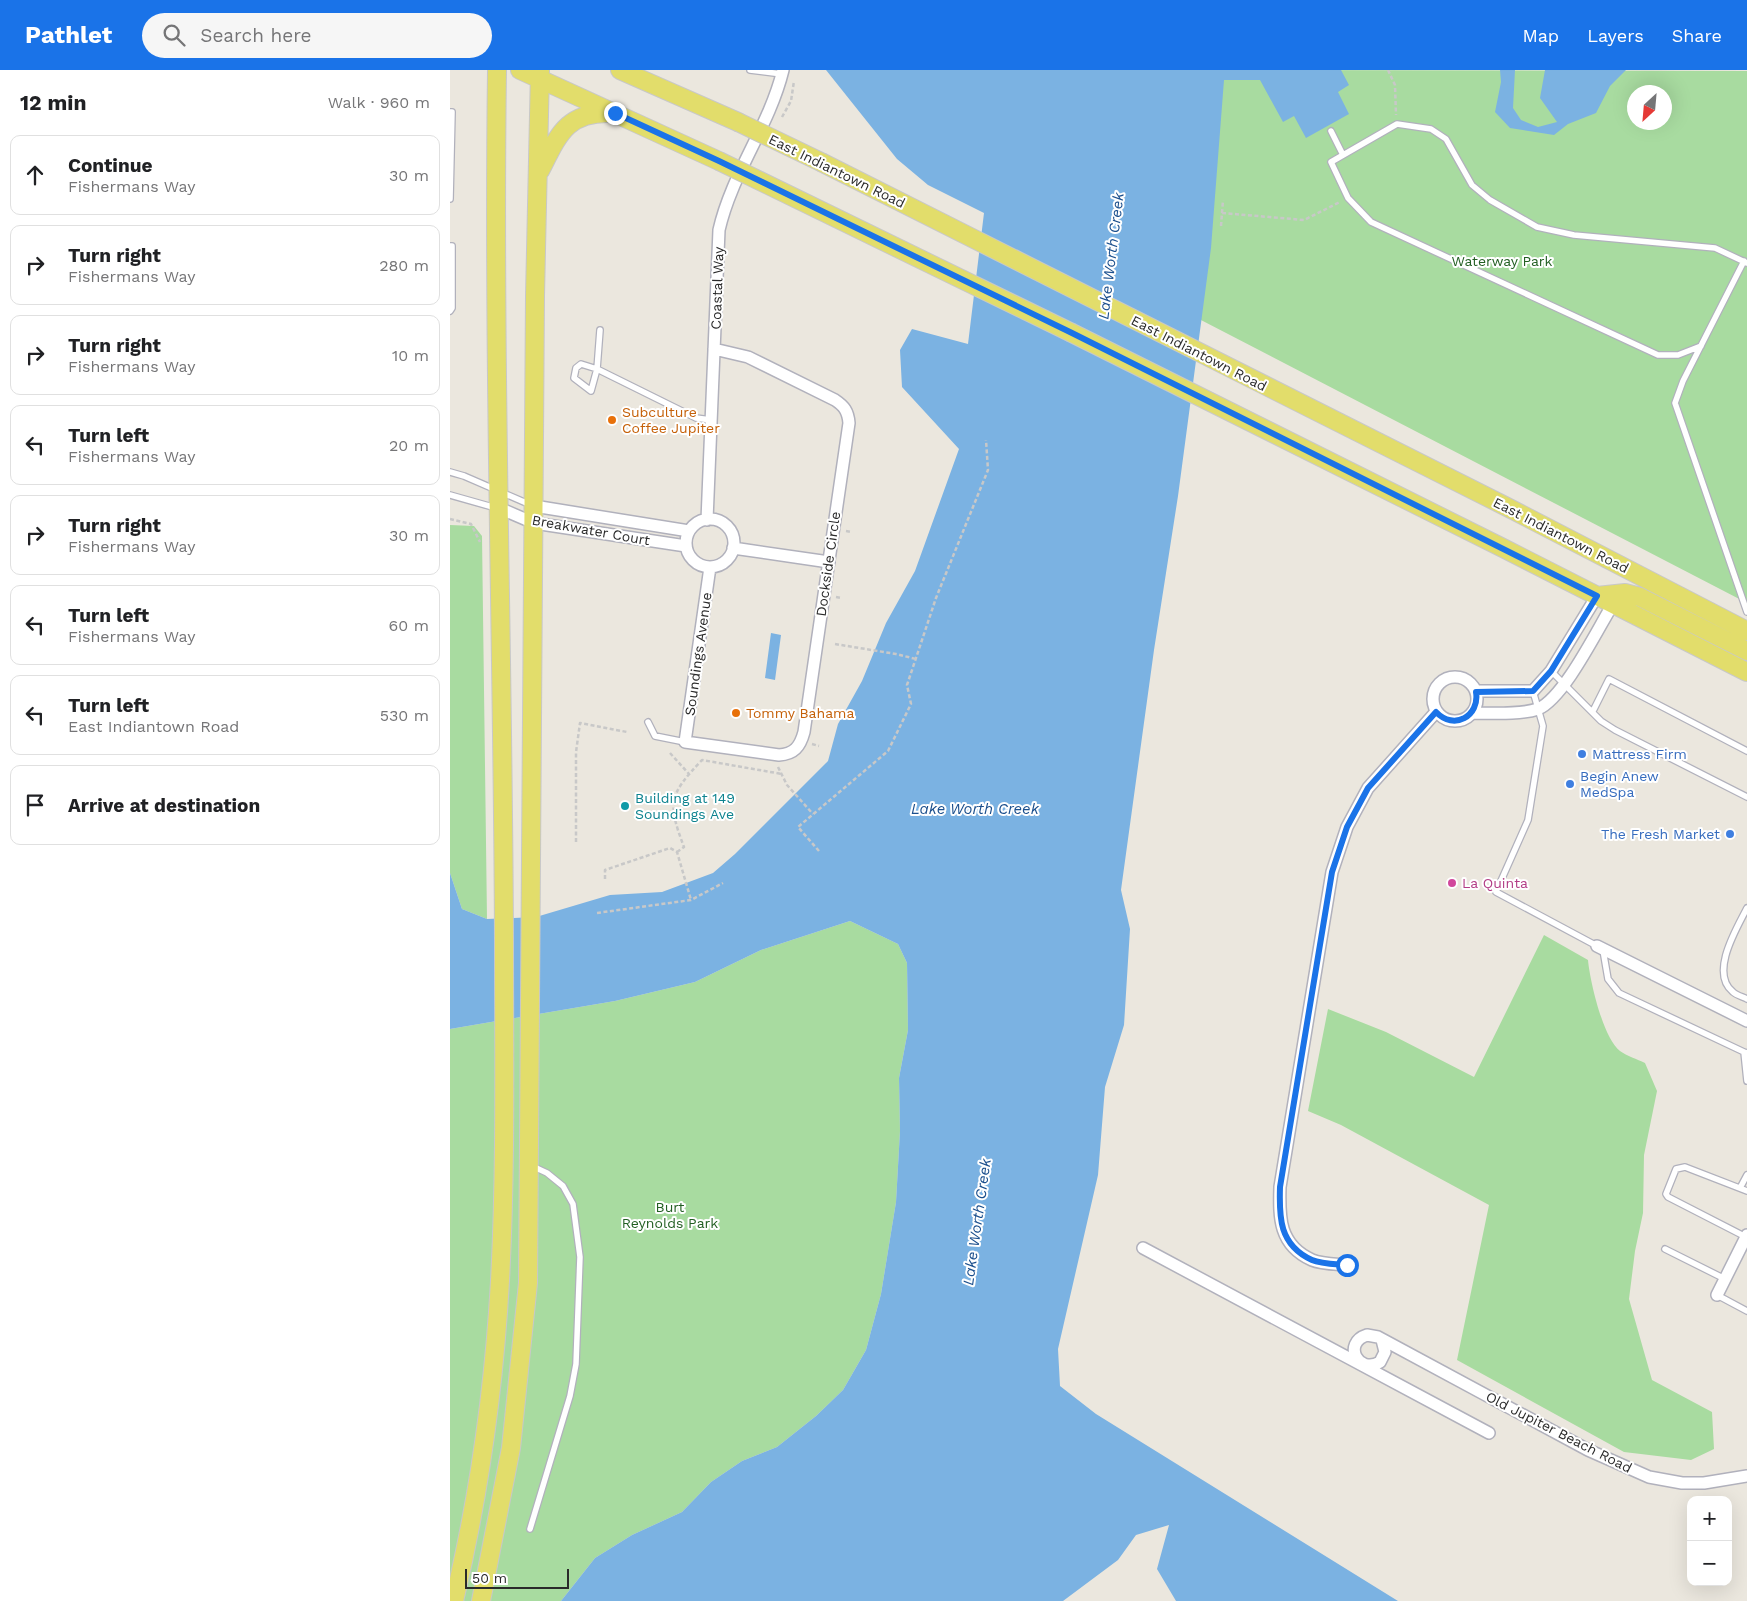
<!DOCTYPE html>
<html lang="en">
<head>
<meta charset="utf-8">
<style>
  body { margin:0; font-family:"Work Sans",sans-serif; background:#f6f6f6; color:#202124 }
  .controls { position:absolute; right:15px; bottom:15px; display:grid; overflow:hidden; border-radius:10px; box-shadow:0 5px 20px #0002 }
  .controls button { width:45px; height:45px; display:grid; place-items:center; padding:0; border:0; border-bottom:1px solid #e0e0e0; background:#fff; color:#202124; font:25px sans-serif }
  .compass { position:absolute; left:1177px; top:15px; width:45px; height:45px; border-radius:50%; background:#fff; box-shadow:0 5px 20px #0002; rotate:206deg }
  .scale { position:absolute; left:15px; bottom:12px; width:104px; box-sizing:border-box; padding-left:5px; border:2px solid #2a2a2a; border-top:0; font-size:14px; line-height:18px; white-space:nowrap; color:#2a2a2a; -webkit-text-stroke:4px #fff; paint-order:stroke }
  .stop { position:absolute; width:15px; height:15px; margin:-11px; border:4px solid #1a73e8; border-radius:50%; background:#fff }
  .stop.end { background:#1a73e8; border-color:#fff; box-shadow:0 1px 5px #0008 }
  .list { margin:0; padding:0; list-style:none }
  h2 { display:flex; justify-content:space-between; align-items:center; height:65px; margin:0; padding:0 20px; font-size:21px }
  h2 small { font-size:16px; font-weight:400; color:#757577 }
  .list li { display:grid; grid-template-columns:32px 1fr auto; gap:15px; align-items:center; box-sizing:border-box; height:80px; margin:0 10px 10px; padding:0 10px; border:1px solid #e0e0e0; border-radius:10px }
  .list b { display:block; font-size:19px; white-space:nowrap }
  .list p { margin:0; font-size:16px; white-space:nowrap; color:#757577 }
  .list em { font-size:16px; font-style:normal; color:#757577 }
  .icon { flex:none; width:28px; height:28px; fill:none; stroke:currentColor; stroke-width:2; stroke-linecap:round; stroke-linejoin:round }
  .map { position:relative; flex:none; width:1297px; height:1531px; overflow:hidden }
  header { display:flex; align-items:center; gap:30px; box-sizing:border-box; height:70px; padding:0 25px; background:#1a73e8; color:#fff }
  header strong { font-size:24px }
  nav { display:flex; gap:28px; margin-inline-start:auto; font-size:18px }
  .search { width:350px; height:45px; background:#f6f6f6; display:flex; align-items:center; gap:12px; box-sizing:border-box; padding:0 18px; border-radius:28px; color:#757577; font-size:19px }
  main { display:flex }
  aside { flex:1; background:#fff }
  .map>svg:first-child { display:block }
  .green { fill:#a8dba0; fill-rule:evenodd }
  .water { fill:#7bb2e2 }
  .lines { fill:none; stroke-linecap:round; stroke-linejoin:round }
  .service-casing { stroke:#b1b1bc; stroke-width:8 }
  .minor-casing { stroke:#b1b1bc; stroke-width:14 }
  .primary-casing { stroke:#c8c8c8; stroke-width:20 }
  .path { stroke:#c8c8c8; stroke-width:2.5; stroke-dasharray:4 2.5; stroke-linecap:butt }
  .service { stroke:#fff; stroke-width:5.5 }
  .minor { stroke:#fff; stroke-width:11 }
  .primary { stroke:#e2dd6b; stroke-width:18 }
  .primary-bridge-casing { stroke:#c8c8c8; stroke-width:20; stroke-linecap:butt }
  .primary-bridge { stroke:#e2dd6b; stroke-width:18 }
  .route { stroke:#1a73e8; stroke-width:6 }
  .food-dot { fill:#e8710a; stroke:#fff; stroke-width:2 }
  .shop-dot { fill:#3f7fe0; stroke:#fff; stroke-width:2 }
  .culture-dot { fill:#0f9aa8; stroke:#fff; stroke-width:2 }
  .hotel-dot { fill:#d1479c; stroke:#fff; stroke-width:2 }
  .labels { text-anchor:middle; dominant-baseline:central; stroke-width:4; stroke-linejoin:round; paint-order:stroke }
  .street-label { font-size:14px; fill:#2a2a2a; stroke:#fff }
  .park-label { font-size:14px; fill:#225f22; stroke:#fff }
  .food-label { font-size:14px; fill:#c56008; stroke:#fff; text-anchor:start }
  .shop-label { font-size:14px; fill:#366cbe; stroke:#fff; text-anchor:start }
  .culture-label { font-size:14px; fill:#0d838f; stroke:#fff; text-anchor:start }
  .hotel-label { font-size:14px; fill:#b23c85; stroke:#fff; text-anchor:start }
  .water-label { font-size:15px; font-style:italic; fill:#1b4f8d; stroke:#fff }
</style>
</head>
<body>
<header>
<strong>Pathlet</strong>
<div class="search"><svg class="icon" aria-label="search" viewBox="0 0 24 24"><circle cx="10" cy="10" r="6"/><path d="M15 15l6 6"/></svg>Search here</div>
<nav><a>Map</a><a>Layers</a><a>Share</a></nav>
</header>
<main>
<aside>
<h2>12 min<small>Walk · 960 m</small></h2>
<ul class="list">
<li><svg class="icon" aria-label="ahead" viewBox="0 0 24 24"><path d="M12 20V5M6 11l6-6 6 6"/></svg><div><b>Continue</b><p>Fishermans Way</p></div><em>30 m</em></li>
<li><svg class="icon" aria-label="right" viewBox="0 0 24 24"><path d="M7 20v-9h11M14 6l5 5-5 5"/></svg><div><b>Turn right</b><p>Fishermans Way</p></div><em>280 m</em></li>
<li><svg class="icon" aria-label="right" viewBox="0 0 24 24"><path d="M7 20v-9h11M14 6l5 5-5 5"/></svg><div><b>Turn right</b><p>Fishermans Way</p></div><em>10 m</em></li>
<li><svg class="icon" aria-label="left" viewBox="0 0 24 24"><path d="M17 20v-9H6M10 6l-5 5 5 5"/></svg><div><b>Turn left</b><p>Fishermans Way</p></div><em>20 m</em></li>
<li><svg class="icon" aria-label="right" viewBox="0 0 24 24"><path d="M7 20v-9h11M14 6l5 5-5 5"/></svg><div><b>Turn right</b><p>Fishermans Way</p></div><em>30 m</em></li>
<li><svg class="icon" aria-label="left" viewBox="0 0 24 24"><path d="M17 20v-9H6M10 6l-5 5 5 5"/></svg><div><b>Turn left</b><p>Fishermans Way</p></div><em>60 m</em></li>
<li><svg class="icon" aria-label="left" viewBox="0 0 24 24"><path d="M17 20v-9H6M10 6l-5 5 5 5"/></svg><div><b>Turn left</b><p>East Indiantown Road</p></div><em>530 m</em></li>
<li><svg class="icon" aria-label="arrive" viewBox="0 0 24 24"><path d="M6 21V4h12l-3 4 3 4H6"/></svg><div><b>Arrive at destination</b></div></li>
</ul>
</aside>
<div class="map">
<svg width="1297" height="1531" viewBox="0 0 1297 1531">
  <rect width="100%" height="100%" fill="#ebe7de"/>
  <path class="green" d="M 769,0 L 1297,1 L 1297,533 L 749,249 ZM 1184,22 L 1214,22 L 1214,52 L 1184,52 Z
    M 0,455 L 24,456 L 32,466 L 37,849 L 12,839 L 0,803 Z
    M 400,851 L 448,874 L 457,893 L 458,960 L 449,1008 L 450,1061 L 446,1132 L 431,1224 L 416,1280 L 393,1320 L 366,1346 L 327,1377 L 292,1391 L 261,1412 L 232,1442 L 182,1465 L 145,1488 L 111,1531 L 0,1531 L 0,959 L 165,931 L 245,912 L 311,880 Z
    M 1094,865 L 1138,890 C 1140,911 1153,968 1170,981 C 1177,986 1187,989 1195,993 L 1207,1021 L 1194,1085 L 1193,1143 L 1185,1181 L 1179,1229 L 1202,1310 L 1262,1342 L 1264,1379 L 1241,1390 L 1174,1382 L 1007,1290 L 1039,1135 L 891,1055 L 858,1041 L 878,939 L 936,962 L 1024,1007 Z"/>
  <path class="water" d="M 376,0 L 891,0 L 899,15 L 888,22 L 899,44 L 856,68 L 844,46 L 833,52 L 810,10 L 774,10 L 761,178 L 728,426 L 704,580 L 671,820 L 680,859 L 674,955 L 655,1017 L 648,1105 L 608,1279 L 610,1316 L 646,1344 L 948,1531 L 726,1531 L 707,1499 L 719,1455 L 686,1465 L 668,1490 L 613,1531 L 111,1531 L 145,1488 L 182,1465 L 232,1442 L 261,1412 L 292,1391 L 327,1377 L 366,1346 L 393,1320 L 416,1280 L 431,1224 L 446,1132 L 450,1061 L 449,1008 L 458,960 L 457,893 L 448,874 L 400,851 L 311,880 L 245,912 L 165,931 L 0,959 L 0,803 L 12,839 L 37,849 L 86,847 L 160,825 L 212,822 L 263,803 L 285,784 L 378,691 L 388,654 L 412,611 L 436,553 L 465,501 L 509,379 L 452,317 L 450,280 L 462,259 L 518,274 L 534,143 L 478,115 L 447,89 Z
    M 1050,0 L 1065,0 L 1063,38 L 1071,50 L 1088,57 L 1107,52 L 1090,28 L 1095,0 L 1176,0 L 1160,16 L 1146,43 L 1118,54 L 1104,65 L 1060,58 L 1045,42 L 1051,12 Z
    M 321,563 L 331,565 L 325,610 L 315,608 Z"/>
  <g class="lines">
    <g class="service-casing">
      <path id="service" d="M 300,0 L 332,4
        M 0,42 L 2,42 L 0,129
        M 881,61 L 893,85
        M 0,176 L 2,176 L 2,238 L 0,241
        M 1294,191 L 1233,311 L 1225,333 L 1297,542
        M 150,260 L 147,299 L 141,321 L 124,308 L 126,298 L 131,294 L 147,299 L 246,348 L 261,350
        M 1251,276 L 1228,285 L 1208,285 L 921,152 L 898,128 L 881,92 L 947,54 L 981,59 L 996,69 L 1022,115 L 1040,130 L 1087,157 L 1124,165 L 1265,178 L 1297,193
        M 0,402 L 14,406 L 81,435
        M 0,425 L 46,438
        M 1101,601 L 1151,651 L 1165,660 L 1297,727
        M 1083,621 L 1093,656 L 1078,750 L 1046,822 L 1147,876
        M 1143,641 L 1159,609 L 1297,681
        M 198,652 L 205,666 L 235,672
        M 1297,838 C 1287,858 1259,903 1283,922 C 1286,925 1293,927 1297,929
        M 1153,880 L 1158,909 L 1169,923 L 1294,982
        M 1297,983 L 1294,982 L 1297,1011
        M 1290,1118 L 1297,1105
        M 1296,1167 L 1218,1127 L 1216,1124 L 1226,1099 L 1235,1097 L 1297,1121
        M 1215,1179 L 1275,1209
        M 1267,1225 L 1297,1241
        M 80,1459 L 120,1326 L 126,1294 L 130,1187 L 123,1134 L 113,1116 L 97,1103 L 82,1096"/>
    </g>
    <g class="minor-casing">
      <path id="minor" d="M 84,436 L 239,461
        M 49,438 L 84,453 L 236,476
        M236 473a24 24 0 1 1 48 0a24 24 0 1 1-48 0Z
        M 257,450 L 269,160 C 282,103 319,57 333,0
        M 283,478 L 379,492
        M 260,497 L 235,672 L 329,685 C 344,684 350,677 354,662 L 399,353 C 398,341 394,336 385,330 L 298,287 L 264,279
        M983 629a22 22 0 1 1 44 0a22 22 0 1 1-44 0Z
        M 1026,621 L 1083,621 L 1101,601 L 1147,526
        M 1022,643 C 1041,643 1070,645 1088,639 C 1114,628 1147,560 1163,534
        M 1147,876 L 1297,951
        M 693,1178 L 1039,1363
        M 897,1195 C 886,1194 871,1194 862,1190 C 829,1175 829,1148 830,1117 L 882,802 L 897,757 L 918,718 L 986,642
        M 1267,1225 L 1297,1165
        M 932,1270 L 935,1282 L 930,1292 C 908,1305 892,1273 917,1265 L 928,1267 L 1138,1380 L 1199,1407 L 1232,1413 L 1254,1413 L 1297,1406"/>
    </g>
    <g class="primary-casing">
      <path id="primary" d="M 70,0 L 269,91
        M 170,0 L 288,52
        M 373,93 L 1059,438 L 1297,561
        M 90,101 C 108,66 116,41 162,43
        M 622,263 L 1053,478 L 1297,602
        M 1147,526 L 1175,523 L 1190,527 L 1297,581
        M 4,1531 C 29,1426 44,1319 50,1211 C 56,1098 54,985 54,871 C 53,581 43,291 47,0
        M 31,1531 L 61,1378 L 78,1213 L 85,226 L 90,0"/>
    </g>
    <path class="path" d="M 938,0 L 945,15 L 946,45
      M 332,47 L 341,31 L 344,11
      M 772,143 L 854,150 L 890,132
      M 771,156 L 773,130
      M 0,449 L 21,454 L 30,472
      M 396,461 L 402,462
      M 386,527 L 392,528
      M 385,574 L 446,584 L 466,589
      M 362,674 L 369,676
      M 220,683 L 239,704
      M 328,697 L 337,715 L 363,744
      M 126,772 L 126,682 L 130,653 L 177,662
      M 369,781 L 348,757 L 438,681 L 461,634 L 457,615 L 486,528 L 538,400 L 536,370
      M 227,782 L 234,777 C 217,732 219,725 252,690 L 332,704
      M 155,809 L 155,800 L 220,778 L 227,782 L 241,830
      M 147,843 L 241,830 L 273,813"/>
    <use href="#service" class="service"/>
    <use href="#minor" class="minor"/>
    <use href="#primary" class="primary"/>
    <g class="primary-bridge-casing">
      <path id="primary-bridge" d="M 288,52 L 373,93
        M 269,91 L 622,263"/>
    </g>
    <use href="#primary-bridge" class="primary-bridge"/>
  </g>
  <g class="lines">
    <path class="route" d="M 165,43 L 269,91 L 622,263 L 1147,526 L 1101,601 L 1083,621 L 1026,622 C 1030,646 1004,661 986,642 L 918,718 L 897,757 L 882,802 L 830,1117 C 829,1147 829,1175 862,1190 C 871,1194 886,1194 897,1195"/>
  </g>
  <g class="food-dot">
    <circle cx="162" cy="350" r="5"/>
    <circle cx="286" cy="643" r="5"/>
  </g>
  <g class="shop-dot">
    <circle cx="1132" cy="684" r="5"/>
    <circle cx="1120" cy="714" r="5"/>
    <circle cx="1280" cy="764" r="5"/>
  </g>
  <circle class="culture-dot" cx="175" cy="736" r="5"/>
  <circle class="hotel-dot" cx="1002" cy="813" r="5"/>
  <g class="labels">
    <g class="street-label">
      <text transform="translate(387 101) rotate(26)">East Indiantown Road</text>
      <text transform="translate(267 218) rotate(-88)">Coastal Way</text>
      <text transform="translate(749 283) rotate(27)">East Indiantown Road</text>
      <text transform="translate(141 460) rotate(10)">Breakwater Court</text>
      <text transform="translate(1111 465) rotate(27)">East Indiantown Road</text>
      <text transform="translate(378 494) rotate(-82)">Dockside Circle</text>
      <text transform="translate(248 584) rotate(-82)">Soundings Avenue</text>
      <text transform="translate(1109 1362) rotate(27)">Old Jupiter Beach Road</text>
    </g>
    <g class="park-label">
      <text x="1052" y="191">Waterway Park</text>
      <text x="220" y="1137">Burt<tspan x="220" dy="16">Reynolds Park</tspan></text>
    </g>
    <g class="food-label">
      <text x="172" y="342">Subculture<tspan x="172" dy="16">Coffee Jupiter</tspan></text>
      <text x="296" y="643">Tommy Bahama</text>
    </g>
    <g class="shop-label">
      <text x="1142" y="684">Mattress Firm</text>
      <text x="1130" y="706">Begin Anew<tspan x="1130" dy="16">MedSpa</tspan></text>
      <text x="1270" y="764" text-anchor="end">The Fresh Market</text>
    </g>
    <g class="culture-label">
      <text x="185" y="728">Building at 149<tspan x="185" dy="16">Soundings Ave</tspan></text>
    </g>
    <g class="hotel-label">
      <text x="1012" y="813">La Quinta</text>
    </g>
    <g class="water-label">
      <text transform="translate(661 186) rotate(-83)">Lake Worth Creek</text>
      <text x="525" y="739">Lake Worth Creek</text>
      <text transform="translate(527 1152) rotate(-82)">Lake Worth Creek</text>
    </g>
  </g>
</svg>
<div class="controls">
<button>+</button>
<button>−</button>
</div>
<svg class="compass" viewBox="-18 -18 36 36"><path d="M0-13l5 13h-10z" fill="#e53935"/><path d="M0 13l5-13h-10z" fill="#757577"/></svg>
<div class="scale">50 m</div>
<div class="stop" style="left:897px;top:1195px"></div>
<div class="stop end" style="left:165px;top:43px"></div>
</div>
</main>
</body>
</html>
